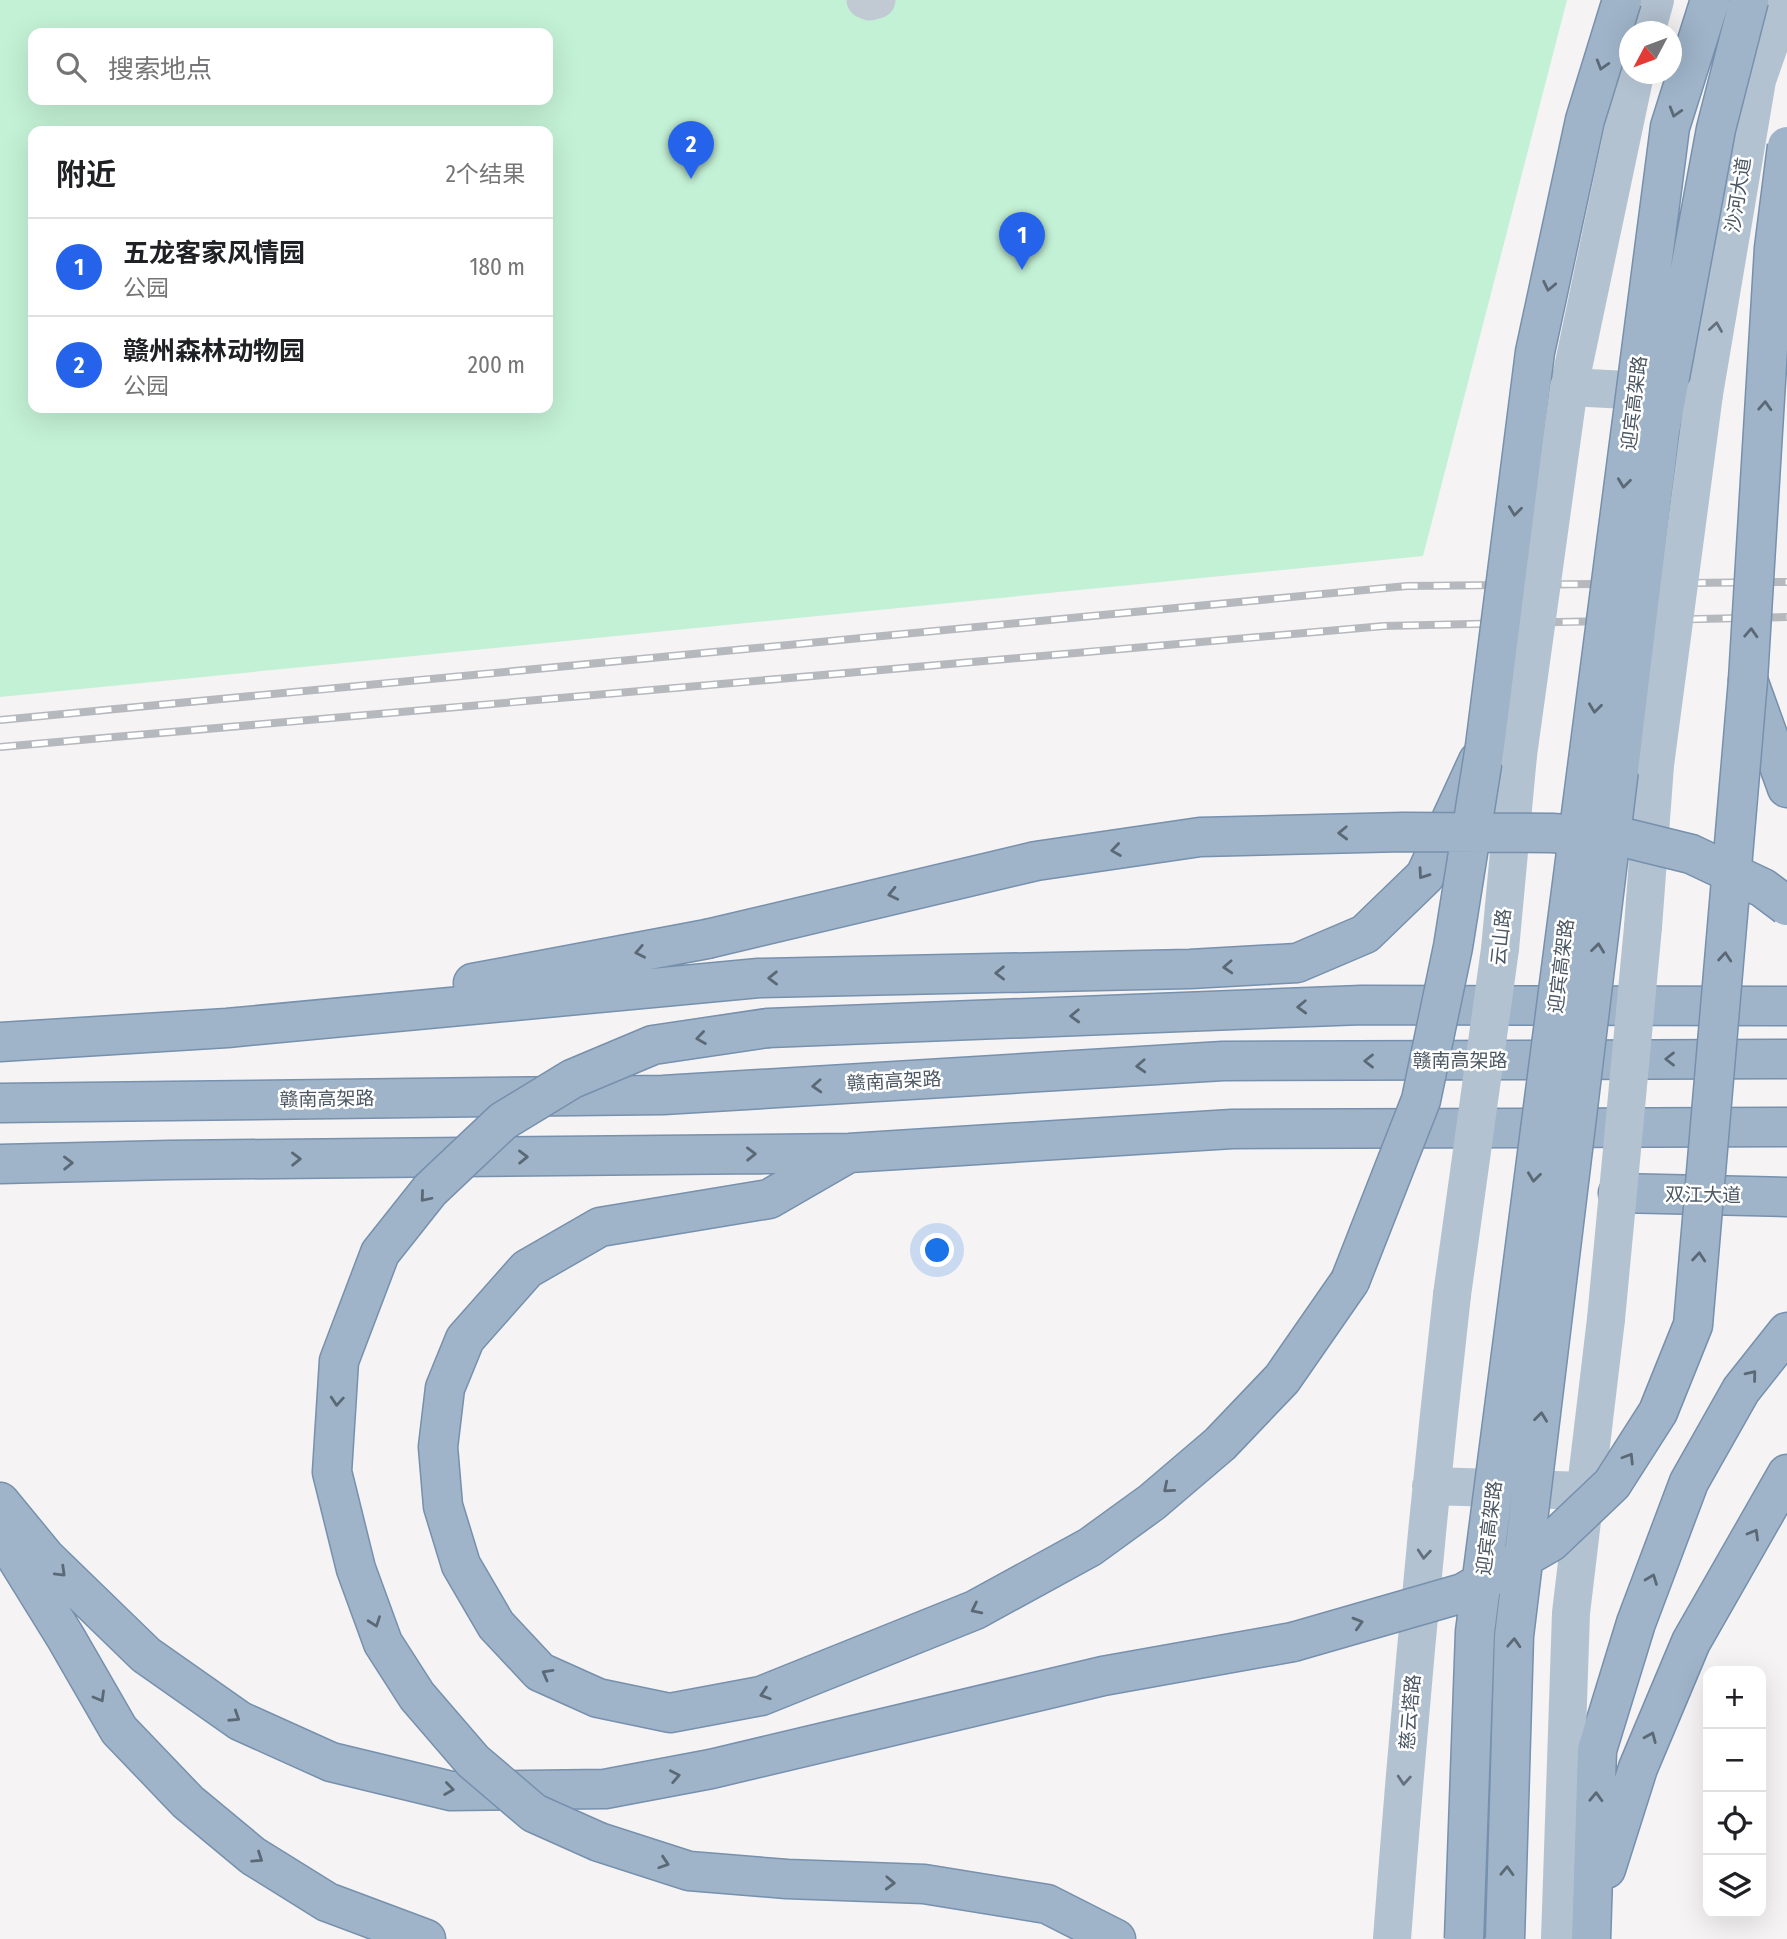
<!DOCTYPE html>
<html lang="zh">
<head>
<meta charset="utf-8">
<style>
  body { margin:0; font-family:"Fira Sans Condensed","Noto Sans SC",sans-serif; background:#f6f6f6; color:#202124 }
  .controls { position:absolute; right:21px; bottom:21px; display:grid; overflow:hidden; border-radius:14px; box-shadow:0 7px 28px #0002 }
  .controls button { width:63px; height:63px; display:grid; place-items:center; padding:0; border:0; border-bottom:2px solid #e0e0e0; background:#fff; color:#202124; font:35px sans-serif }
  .compass { position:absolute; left:1619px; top:21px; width:63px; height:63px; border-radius:50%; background:#fff; box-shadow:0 7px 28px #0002; rotate:229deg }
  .you { position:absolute; left:938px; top:1251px; width:24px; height:24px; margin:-18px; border:5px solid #fff; border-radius:50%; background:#1a73e8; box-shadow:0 0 0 10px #1a73e833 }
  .badge { display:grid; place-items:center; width:46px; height:46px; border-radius:50%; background:#2563eb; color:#fff; font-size:23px; font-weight:700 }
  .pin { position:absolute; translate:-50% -58px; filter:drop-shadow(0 2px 4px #0008) }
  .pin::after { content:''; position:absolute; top:37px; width:24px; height:21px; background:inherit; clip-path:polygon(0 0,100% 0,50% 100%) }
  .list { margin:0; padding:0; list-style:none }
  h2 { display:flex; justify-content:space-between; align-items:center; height:91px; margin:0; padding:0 28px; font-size:30px }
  h2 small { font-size:23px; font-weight:400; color:#757577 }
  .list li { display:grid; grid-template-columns:46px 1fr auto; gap:21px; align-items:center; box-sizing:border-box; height:98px; padding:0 28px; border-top:2px solid #e0e0e0 }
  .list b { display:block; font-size:26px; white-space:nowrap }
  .list p { margin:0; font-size:23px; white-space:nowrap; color:#757577 }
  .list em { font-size:23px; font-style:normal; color:#757577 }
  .icon { flex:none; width:38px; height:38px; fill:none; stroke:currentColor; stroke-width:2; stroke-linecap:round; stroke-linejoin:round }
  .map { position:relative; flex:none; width:1787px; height:1939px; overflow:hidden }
  .search { position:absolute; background:#fff; box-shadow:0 7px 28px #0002; left:28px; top:28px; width:525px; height:77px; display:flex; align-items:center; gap:18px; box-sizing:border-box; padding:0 24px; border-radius:14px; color:#757577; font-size:26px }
  .panel { position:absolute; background:#fff; box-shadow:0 7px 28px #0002; left:28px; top:126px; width:525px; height:287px; border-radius:14px }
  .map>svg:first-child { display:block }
  .green { fill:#c3f1d5; fill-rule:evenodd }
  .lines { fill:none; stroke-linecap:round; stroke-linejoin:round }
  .trunk-casing { stroke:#7690ad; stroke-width:41 }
  .minor { stroke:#c1cad2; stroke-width:37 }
  .primary { stroke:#b3c2d1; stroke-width:38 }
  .trunk { stroke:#9fb4c9; stroke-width:38 }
  .rail-casing { stroke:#b5b8bd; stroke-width:8 }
  .rail { stroke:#fff; stroke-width:5; stroke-dasharray:16; stroke-linecap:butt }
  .trunk-bridge-casing { stroke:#7690ad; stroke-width:41; stroke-linecap:butt }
  .primary-bridge { stroke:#b3c2d1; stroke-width:38 }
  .trunk-bridge { stroke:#9fb4c9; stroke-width:38 }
  .oneway { stroke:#5b6976 }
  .oneway2 { stroke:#64717d }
  .labels { text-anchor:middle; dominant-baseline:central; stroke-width:5; stroke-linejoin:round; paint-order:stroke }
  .street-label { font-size:19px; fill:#4a5661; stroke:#fff }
</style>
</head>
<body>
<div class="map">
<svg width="1787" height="1939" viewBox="0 0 1787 1939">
  <rect width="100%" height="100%" fill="#f5f3f3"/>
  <path class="green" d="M 0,0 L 1567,0 L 1423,556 L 0,697 ZM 33,33 L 548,33 L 548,100 L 33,100 ZM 33,131 L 548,131 L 548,408 L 33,408 Z"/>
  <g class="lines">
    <g class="trunk-casing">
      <path id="trunk" d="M 1748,680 L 1787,788
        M 473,983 L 707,939
        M 768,1028 L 1362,1005 L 1787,1006
        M 0,1042 L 227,1028 L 759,978 L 1190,969 L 1297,963 L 1365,934 L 1425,876 L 1478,761
        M 0,1103 L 663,1095 L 1223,1061 L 1787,1059
        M 847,1154 L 769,1199 L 600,1227 L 527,1269 L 465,1339 L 445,1388 L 438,1447 L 443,1506 L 461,1565 L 496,1625 L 540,1672 L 598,1698 L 670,1713 L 761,1696 L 975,1610 L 1090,1547 L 1152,1502 L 1220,1444 L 1282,1379 L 1350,1281
        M 0,1164 L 170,1160 L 849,1153 L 1232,1129 L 1787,1127
        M 1618,1193 L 1787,1197
        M 0,1502 L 46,1558 L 146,1655 L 240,1721 L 331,1762 L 451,1791 L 605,1789 L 711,1769 L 1103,1676 L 1293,1642
        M 1,1533 L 66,1638 L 119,1730 L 188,1802 L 253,1856 L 327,1902 L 426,1939
        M 599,1842 L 689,1871 L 787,1879 L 924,1884 L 1047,1904 L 1116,1939
        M 1606,1869 L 1638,1768 L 1691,1642 L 1787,1474
        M 1591,1939 L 1597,1750 L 1636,1623 L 1689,1482 L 1741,1390 L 1787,1332"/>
    </g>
    <path class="minor" d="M 865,0 L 870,2 L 877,0"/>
    <path class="primary" d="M 1646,32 L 1655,0
      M 1635,74 L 1569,387 L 1704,394 L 1757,80 L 1785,0
      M 1643,927 L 1655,765
      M 1500,949 L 1518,755
      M 1431,1486 L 1586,1491
      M 1392,1939 C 1408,1724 1428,1509 1452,1295
      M 1560,1939 L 1571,1613 L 1606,1319"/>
    <use href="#trunk" class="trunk"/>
    <g class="rail-casing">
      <path id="rail" d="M 0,720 L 1407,586 L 1787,582
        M 0,747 L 1384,626 L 1787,617"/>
    </g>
    <use href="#rail" class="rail"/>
    <g class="trunk-bridge-casing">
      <path id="trunk-bridge" d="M 707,939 L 1036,861 L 1200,837 L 1403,832 L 1552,833 L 1630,839 L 1691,854 L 1763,888 L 1787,906
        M 1350,1281 L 1421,1100 L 1453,947 L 1485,746 L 1535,352 L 1585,120 L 1622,0
        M 1293,1642 L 1463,1593 L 1551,1542 L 1612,1484 L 1658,1412 L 1693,1325 L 1748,680 L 1774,248 L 1787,146
        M 599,1842 L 534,1813 L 473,1761 L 417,1696 L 383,1643 L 356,1569 L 332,1472 L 339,1361 L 380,1253 L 430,1190 L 503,1121 L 572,1079 L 653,1045 L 768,1028
        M 1464,1939 L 1475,1632 L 1670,127 L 1710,0
        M 1505,1939 L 1514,1636 L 1660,431 L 1716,129 L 1749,0"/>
    </g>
    <path class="primary-bridge" d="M 1518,755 L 1569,387
      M 1655,765 L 1704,394
      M 1452,1295 L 1500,949
      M 1606,1319 L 1643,927"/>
    <use href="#trunk-bridge" class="trunk-bridge"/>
  </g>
  <defs><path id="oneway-chevron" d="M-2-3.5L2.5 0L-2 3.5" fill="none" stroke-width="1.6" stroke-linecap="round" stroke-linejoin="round" transform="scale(1.75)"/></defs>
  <g class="oneway">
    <use href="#oneway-chevron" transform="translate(1602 65) rotate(107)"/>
    <use href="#oneway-chevron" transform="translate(1675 112) rotate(107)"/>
    <use href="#oneway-chevron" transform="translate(1549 286) rotate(102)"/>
    <use href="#oneway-chevron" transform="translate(1765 406) rotate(-87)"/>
    <use href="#oneway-chevron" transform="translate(1624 483) rotate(97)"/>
    <use href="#oneway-chevron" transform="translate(1515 511) rotate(97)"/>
    <use href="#oneway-chevron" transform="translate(1751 633) rotate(-87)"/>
    <use href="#oneway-chevron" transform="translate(1595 708) rotate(97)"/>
    <use href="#oneway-chevron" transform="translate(1343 833) rotate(178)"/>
    <use href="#oneway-chevron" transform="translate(1116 850) rotate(172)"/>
    <use href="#oneway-chevron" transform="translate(1423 874) rotate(125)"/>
    <use href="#oneway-chevron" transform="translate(893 894) rotate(167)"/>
    <use href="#oneway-chevron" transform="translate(1598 948) rotate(-83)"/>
    <use href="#oneway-chevron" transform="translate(640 952) rotate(169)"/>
    <use href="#oneway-chevron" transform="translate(1725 957) rotate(-85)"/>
    <use href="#oneway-chevron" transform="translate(1228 967) rotate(177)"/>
    <use href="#oneway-chevron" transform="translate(1000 973) rotate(179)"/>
    <use href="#oneway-chevron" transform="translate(773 978) rotate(179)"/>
    <use href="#oneway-chevron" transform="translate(1302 1007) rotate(178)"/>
    <use href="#oneway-chevron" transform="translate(1075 1016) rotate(178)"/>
    <use href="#oneway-chevron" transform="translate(701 1038) rotate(172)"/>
    <use href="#oneway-chevron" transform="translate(1670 1059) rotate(180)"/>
    <use href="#oneway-chevron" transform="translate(1369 1061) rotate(180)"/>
    <use href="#oneway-chevron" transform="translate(1141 1066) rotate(177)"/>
    <use href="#oneway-chevron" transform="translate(817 1086) rotate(177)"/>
    <use href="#oneway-chevron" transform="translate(751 1154) rotate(-1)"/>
    <use href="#oneway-chevron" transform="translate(523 1157) rotate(-1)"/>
    <use href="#oneway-chevron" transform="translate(296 1159) rotate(-1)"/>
    <use href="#oneway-chevron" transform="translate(68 1163) rotate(-1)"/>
    <use href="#oneway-chevron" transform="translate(1534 1177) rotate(97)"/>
    <use href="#oneway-chevron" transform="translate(425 1197) rotate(130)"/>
    <use href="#oneway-chevron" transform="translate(1699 1257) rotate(-85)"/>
    <use href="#oneway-chevron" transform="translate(1752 1375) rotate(-51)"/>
    <use href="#oneway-chevron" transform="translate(337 1401) rotate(94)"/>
    <use href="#oneway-chevron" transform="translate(1541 1417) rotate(-83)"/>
    <use href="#oneway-chevron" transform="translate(1629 1458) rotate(-58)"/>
    <use href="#oneway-chevron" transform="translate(1168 1488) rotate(140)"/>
    <use href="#oneway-chevron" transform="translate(1754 1534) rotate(-60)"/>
    <use href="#oneway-chevron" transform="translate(61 1572) rotate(44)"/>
    <use href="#oneway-chevron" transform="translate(1652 1579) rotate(-69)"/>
    <use href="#oneway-chevron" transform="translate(976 1609) rotate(154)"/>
    <use href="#oneway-chevron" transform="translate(375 1622) rotate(70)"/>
    <use href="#oneway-chevron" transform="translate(1358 1623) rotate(-16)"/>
    <use href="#oneway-chevron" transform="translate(1514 1643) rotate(-87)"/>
    <use href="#oneway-chevron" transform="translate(547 1674) rotate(-151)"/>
    <use href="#oneway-chevron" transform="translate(765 1694) rotate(162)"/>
    <use href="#oneway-chevron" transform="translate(100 1697) rotate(60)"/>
    <use href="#oneway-chevron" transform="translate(235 1717) rotate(33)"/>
    <use href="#oneway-chevron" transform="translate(1651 1737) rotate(-67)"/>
    <use href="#oneway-chevron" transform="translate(675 1776) rotate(-11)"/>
    <use href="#oneway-chevron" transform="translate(449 1789) rotate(8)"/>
    <use href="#oneway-chevron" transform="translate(1596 1797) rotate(-88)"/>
    <use href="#oneway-chevron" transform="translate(258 1858) rotate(34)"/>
    <use href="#oneway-chevron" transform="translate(664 1863) rotate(18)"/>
    <use href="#oneway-chevron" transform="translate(1507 1871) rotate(-88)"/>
    <use href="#oneway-chevron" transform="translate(890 1883) rotate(2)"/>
  </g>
  <g class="oneway2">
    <use href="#oneway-chevron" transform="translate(1716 327) rotate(-81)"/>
    <use href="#oneway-chevron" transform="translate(1424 1554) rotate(95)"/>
    <use href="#oneway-chevron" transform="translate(1404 1780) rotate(94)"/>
  </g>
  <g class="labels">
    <g class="street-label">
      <text transform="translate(1738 195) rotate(-81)">沙河大道</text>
      <text transform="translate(1634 403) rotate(-83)">迎宾高架路</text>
      <text transform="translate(1501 937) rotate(-84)">云山路</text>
      <text transform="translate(1561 966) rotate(-83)">迎宾高架路</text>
      <text x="1460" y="1060">赣南高架路</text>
      <text transform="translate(894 1081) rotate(-3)">赣南高架路</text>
      <text transform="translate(327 1099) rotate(-1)">赣南高架路</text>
      <text transform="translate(1703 1195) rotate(1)">双江大道</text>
      <text transform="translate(1489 1528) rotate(-83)">迎宾高架路</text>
      <text transform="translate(1410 1712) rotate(-85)">慈云塔路</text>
    </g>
  </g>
</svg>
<div class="controls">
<button>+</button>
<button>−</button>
<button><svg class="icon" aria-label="locate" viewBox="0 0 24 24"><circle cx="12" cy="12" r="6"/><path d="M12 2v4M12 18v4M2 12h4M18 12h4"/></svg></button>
<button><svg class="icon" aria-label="layers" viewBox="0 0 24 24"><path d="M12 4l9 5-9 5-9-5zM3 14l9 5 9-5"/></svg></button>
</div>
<svg class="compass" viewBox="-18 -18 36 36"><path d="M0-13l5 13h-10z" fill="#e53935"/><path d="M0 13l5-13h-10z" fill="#757577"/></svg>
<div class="you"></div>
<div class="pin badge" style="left:1022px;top:270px">1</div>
<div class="pin badge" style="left:691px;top:179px">2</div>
<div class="search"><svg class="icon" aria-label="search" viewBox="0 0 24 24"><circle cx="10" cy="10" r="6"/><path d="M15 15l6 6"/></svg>搜索地点</div>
<section class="panel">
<h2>附近<small>2个结果</small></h2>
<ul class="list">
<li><span class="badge">1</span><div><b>五龙客家风情园</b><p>公园</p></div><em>180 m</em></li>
<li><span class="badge">2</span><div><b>赣州森林动物园</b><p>公园</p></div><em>200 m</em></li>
</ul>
</section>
</div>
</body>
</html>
